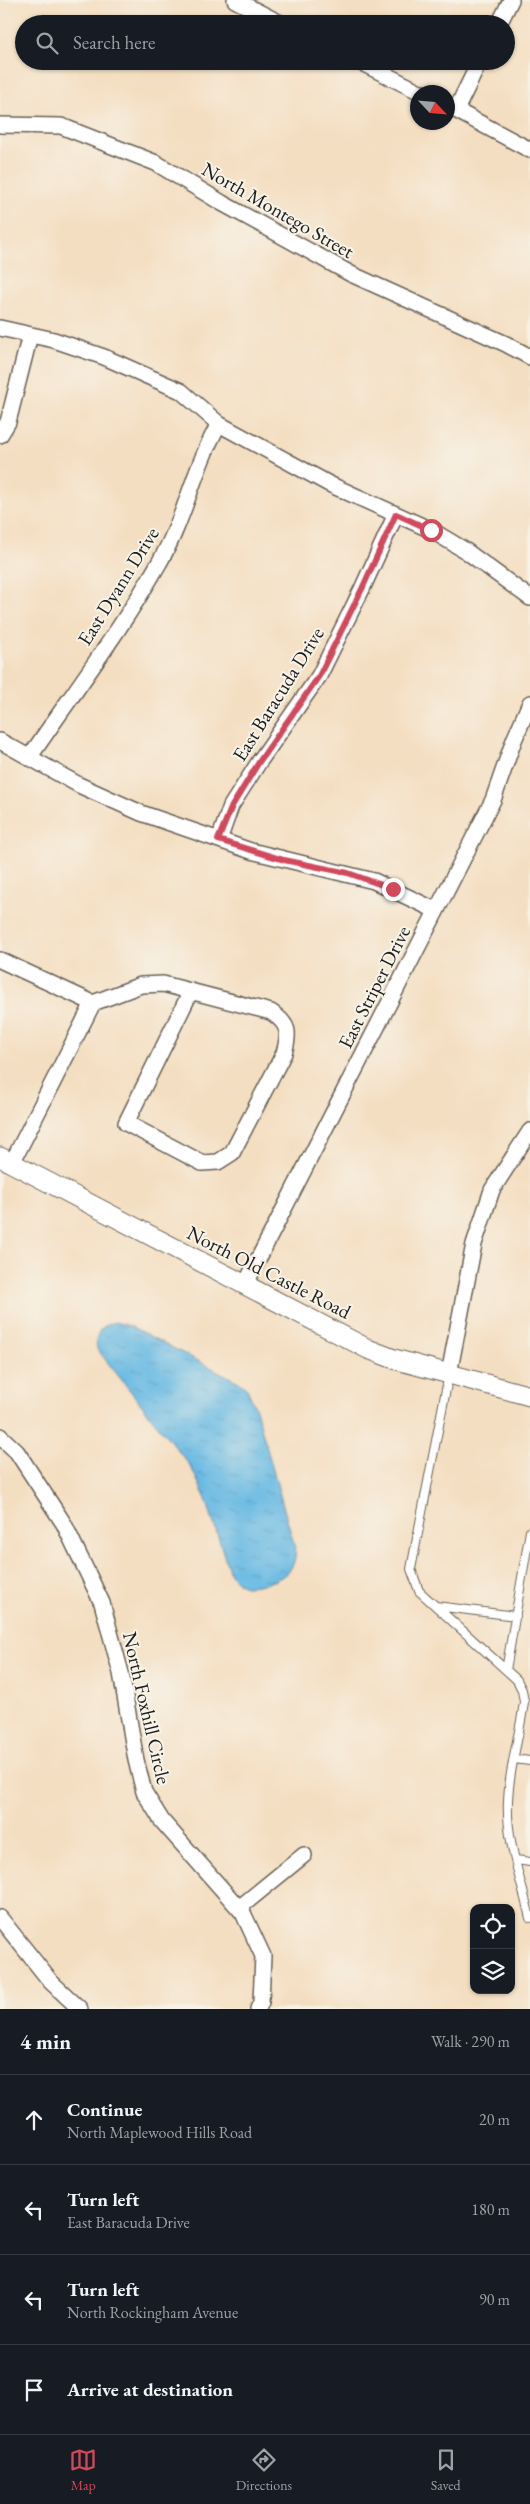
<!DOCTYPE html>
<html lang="en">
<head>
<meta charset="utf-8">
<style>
  body { margin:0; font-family:"EB Garamond",serif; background:#242831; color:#f1f3f6 }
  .controls { position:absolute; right:15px; bottom:15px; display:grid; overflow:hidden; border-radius:10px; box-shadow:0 1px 4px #0004 }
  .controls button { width:45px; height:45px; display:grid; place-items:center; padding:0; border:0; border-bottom:1px solid #363941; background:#171b24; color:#f1f3f6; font:25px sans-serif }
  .compass { position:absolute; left:410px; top:85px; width:45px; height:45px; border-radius:50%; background:#171b24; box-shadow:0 1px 4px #0004; rotate:116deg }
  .stop { position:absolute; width:15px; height:15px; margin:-11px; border:4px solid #d1495b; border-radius:50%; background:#fff }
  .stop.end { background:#d1495b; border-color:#fff; box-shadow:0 1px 5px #0008 }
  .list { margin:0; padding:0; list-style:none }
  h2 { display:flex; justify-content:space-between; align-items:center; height:65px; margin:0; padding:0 20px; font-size:21px }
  h2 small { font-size:16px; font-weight:400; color:#9ea1a6 }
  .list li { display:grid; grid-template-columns:32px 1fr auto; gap:15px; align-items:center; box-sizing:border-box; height:90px; padding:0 20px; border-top:1px solid #363941 }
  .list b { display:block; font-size:19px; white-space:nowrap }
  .list p { margin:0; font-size:16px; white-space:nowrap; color:#9ea1a6 }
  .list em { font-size:16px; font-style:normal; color:#9ea1a6 }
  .icon { flex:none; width:28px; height:28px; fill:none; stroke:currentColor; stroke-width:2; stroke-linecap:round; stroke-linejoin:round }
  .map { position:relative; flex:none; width:530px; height:2009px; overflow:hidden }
  .search { position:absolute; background:#171b24; box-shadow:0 1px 4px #0004; left:15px; right:15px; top:15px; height:55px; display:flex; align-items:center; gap:12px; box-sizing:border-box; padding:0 18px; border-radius:28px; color:#9ea1a6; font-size:19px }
  .sheet { height:425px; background:#171b24 }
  nav { display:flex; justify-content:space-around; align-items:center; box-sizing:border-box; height:70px; border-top:1px solid #363941; background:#171b24; font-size:14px; color:#9ea1a6 }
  nav a { display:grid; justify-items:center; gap:2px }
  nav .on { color:#d1495b }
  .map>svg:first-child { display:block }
  .water { fill:url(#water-ripples); stroke:#426a80 }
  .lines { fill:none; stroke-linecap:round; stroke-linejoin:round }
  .service-casing { stroke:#686056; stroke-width:10 }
  .minor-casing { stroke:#686056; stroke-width:18 }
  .tertiary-casing { stroke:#686056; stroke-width:21 }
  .service { stroke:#fff; stroke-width:8 }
  .minor { stroke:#fff; stroke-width:15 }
  .tertiary { stroke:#fff; stroke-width:19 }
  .route { stroke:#d1495b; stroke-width:6 }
  .labels { text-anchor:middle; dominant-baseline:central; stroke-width:4; stroke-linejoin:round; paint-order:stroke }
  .street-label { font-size:20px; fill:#1c1c1c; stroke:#f7f3e8 }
</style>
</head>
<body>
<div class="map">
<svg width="530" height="2009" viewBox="0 0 530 2009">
  <defs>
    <pattern id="water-ripples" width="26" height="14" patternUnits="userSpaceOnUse" patternTransform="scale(1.25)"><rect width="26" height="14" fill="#67b9e3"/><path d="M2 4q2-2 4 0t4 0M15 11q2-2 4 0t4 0" fill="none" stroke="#599ec2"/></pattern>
  </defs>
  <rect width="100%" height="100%" fill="#f7f3e8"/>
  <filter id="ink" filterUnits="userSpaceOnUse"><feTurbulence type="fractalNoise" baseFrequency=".02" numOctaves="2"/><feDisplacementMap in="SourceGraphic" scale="10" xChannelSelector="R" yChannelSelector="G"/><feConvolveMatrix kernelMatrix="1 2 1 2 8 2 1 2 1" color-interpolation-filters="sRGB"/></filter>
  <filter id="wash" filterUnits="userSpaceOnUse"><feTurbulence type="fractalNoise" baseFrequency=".0096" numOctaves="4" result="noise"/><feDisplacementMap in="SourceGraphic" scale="20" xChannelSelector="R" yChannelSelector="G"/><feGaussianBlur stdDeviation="1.12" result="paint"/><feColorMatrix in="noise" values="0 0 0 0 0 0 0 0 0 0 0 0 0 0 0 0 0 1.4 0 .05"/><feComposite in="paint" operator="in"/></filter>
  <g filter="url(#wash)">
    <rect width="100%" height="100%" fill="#f4dec1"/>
    <path class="water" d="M 115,1322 L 130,1326 L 239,1382 L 247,1389 L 256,1409 L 295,1548 C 299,1576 270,1585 246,1586 L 240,1584 L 230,1574 L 206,1499 L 191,1467 L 97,1349 C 94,1334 101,1325 115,1322 Z"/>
  </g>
  <g filter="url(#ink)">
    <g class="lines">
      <g class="service-casing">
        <path id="service" d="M 449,1374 L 411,1569 L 419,1591 L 517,1680 L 522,1690 L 524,1702 C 520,1735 509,1767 508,1801 C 506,1840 521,1880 530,1918
          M 436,1606 L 516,1616
          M 506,1670 L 530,1531
          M 514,1759 L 530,1761
          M 516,1860 L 530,1862"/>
      </g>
      <g class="minor-casing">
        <path id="minor" d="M 235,0 L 282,24
          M 499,24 L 511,0
          M 358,61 L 420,92
          M 448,106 L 530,150
          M 456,110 L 480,61
          M 0,125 L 61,126 L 156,163 L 222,203 L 351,274 L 506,344 L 530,357
          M 0,328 L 54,340 L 104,357 L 181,391 L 219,424 L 329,484 L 431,530 L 466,551 L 530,598
          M 0,435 L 8,422 L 30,335
          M 0,741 L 79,785 L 141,813 L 251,851 L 374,881 L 435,910
          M 29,758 C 73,693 121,630 159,563 C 185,519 194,467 219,424
          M 219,840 L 231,806 L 259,762 L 319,676 L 362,589 L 396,514
          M 0,960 L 93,1003
          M 93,1003 L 141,985 L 163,984 L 271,1012 C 289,1024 290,1032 284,1053 L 232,1153 L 218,1162 L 202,1163 L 126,1123 L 191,991
          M 12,1163 L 93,1003
          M 245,1285 L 493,800 L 514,740 L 530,703
          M 449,1374 L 474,1244 L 492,1190 L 530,1131
          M 0,1436 L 17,1452 L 64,1524 L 102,1603 L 121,1673 L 136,1760 L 144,1792 L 162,1821 L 243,1913 L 263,1956 L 261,2002 L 258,2009
          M 239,1908 L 304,1855
          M 0,1918 L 51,1982 L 80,2009"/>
      </g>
      <g class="tertiary-casing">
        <path id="tertiary" d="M 0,1157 L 368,1349 L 394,1359 L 530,1396"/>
      </g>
      <use href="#service" class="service"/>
      <use href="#minor" class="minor"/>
      <use href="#tertiary" class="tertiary"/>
    </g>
  </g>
  <g class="lines" filter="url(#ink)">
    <path class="route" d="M 393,889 L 348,873 L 284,860 L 218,840 L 232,806 L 259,762 L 319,676 L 362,589 L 396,514 L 431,530"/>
  </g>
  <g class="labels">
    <g class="street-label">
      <text transform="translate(278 210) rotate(30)">North Montego Street</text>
      <text transform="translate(118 586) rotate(-58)">East Dyann Drive</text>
      <text transform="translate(278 694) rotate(-58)">East Baracuda Drive</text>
      <text transform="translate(374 987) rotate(-63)">East Striper Drive</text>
      <text transform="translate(269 1272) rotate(27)">North Old Castle Road</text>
      <text transform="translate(147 1708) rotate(77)">North Foxhill Circle</text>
    </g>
  </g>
</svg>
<div class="controls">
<button><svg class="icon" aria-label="locate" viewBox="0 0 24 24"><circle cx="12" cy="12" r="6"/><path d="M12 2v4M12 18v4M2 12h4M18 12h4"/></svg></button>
<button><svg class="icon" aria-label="layers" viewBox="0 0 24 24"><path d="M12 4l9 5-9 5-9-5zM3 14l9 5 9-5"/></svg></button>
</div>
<svg class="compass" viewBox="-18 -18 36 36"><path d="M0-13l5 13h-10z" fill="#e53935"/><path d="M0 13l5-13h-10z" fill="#9ea1a6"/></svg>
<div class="stop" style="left:431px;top:530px"></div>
<div class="stop end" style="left:393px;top:889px"></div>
<div class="search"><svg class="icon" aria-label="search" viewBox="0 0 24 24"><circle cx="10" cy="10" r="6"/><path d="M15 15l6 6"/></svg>Search here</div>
</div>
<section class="sheet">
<h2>4 min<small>Walk · 290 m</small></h2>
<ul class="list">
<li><svg class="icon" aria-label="ahead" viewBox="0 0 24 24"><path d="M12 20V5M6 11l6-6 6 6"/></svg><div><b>Continue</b><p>North Maplewood Hills Road</p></div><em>20 m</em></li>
<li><svg class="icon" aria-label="left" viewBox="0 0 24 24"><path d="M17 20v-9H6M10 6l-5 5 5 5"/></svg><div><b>Turn left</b><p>East Baracuda Drive</p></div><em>180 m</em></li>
<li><svg class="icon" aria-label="left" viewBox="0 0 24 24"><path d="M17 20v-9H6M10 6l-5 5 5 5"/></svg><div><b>Turn left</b><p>North Rockingham Avenue</p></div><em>90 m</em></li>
<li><svg class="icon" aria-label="arrive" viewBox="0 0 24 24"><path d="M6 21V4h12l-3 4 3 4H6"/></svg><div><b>Arrive at destination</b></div></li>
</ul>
</section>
<nav>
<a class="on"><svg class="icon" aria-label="map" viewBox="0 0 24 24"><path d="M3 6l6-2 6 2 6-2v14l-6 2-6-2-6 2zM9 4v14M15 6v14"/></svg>Map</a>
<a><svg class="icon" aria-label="directions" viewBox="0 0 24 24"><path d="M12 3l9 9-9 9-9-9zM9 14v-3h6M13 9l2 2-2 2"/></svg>Directions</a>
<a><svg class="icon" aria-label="saved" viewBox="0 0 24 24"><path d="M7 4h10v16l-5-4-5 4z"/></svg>Saved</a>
</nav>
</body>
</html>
